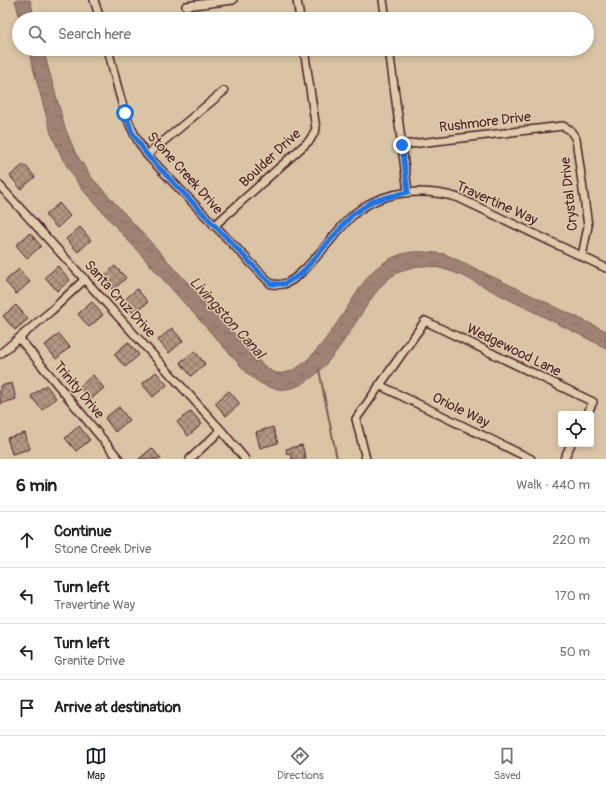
<!DOCTYPE html>
<html lang="en">
<head>
<meta charset="utf-8">
<style>
  body { margin:0; font-family:Pangolin,sans-serif; background:#f6f6f6; color:#222 }
  .controls { position:absolute; right:12px; bottom:12px; display:grid; overflow:hidden; border-radius:4px; box-shadow:0 2px 6px #0003 }
  .controls button { width:36px; height:36px; display:grid; place-items:center; padding:0; border:0; border-bottom:1px solid #e0e0e0; background:#fff; color:#222; font:20px sans-serif }
  .stop { position:absolute; width:12px; height:12px; margin:-9px; border:3px solid #1a73e8; border-radius:50%; background:#fff }
  .stop.end { background:#1a73e8; border-color:#fff; box-shadow:0 1px 4px #0008 }
  .list { margin:0; padding:0; list-style:none }
  h2 { display:flex; justify-content:space-between; align-items:center; height:52px; margin:0; padding:0 16px; font-size:17px }
  h2 small { font-size:13px; font-weight:400; color:#767676 }
  .list li { display:grid; grid-template-columns:26px 1fr auto; gap:12px; align-items:center; box-sizing:border-box; height:56px; padding:0 16px; border-top:1px solid #e0e0e0 }
  .list b { display:block; font-size:15px; white-space:nowrap }
  .list p { margin:0; font-size:13px; white-space:nowrap; color:#767676 }
  .list em { font-size:13px; font-style:normal; color:#767676 }
  .icon { flex:none; width:22px; height:22px; fill:none; stroke:currentColor; stroke-width:2; stroke-linecap:round; stroke-linejoin:round }
  .map { position:relative; flex:none; width:606px; height:459px; overflow:hidden }
  .search { position:absolute; background:#fff; box-shadow:0 2px 6px #0003; left:12px; right:12px; top:12px; height:44px; display:flex; align-items:center; gap:10px; box-sizing:border-box; padding:0 14px; border-radius:22px; color:#767676; font-size:15px }
  .sheet { height:276px; background:#fff }
  nav { display:flex; justify-content:space-around; align-items:center; box-sizing:border-box; height:56px; border-top:1px solid #e0e0e0; background:#fff; font-size:11px; color:#767676 }
  nav a { display:grid; justify-items:center; gap:2px }
  nav .on { color:#111827 }
  .map>svg:first-child { display:block }
  .water { fill:url(#water-ripples); stroke:#7e5a57 }
  .lines { fill:none; stroke-linecap:round; stroke-linejoin:round }
  .stream { stroke:#7e5a57; stroke-width:2 }
  .building { fill:url(#building-cross-hatch); stroke:#4a1f2b }
  .minor-casing { stroke:#4a1f2b; stroke-width:10 }
  .minor { stroke:#e0cbaa; stroke-width:7 }
  .route { stroke:#1a73e8; stroke-width:5 }
  .labels { text-anchor:middle; dominant-baseline:central; stroke-width:3; stroke-linejoin:round; paint-order:stroke }
  .street-label { font-size:14px; fill:#4a1f2b; stroke:#e0cbaa }
  .water-label { font-size:15px; font-style:italic; fill:#5b333a; stroke:#e0cbaa }
</style>
</head>
<body>
<div class="map">
<svg width="606" height="459" viewBox="0 0 606 459">
  <defs>
    <pattern id="water-ripples" width="26" height="14" patternUnits="userSpaceOnUse"><rect width="26" height="14" fill="#a08275"/><path d="M2 4q2-2 4 0t4 0M15 11q2-2 4 0t4 0" fill="none" stroke="#846a60"/></pattern>
    <pattern id="building-cross-hatch" width="8" height="8" patternUnits="userSpaceOnUse"><rect width="8" height="8" fill="#b19683"/><path d="M0 0l8 8M0 8l8-8" fill="none" stroke="#927a6b"/></pattern>
  </defs>
  <rect width="100%" height="100%" fill="#dac4a5"/>
  <filter id="ink" filterUnits="userSpaceOnUse"><feTurbulence type="fractalNoise" baseFrequency=".025" numOctaves="2"/><feDisplacementMap in="SourceGraphic" scale="8" xChannelSelector="R" yChannelSelector="G"/><feConvolveMatrix kernelMatrix="1 2 1 2 8 2 1 2 1" color-interpolation-filters="sRGB"/></filter>
  <g filter="url(#ink)">
    <path class="water" d="M 15,0 L 30,0 L 35,19 L 20,19 Z
      M 28,49 L 43,49 L 65,128 L 76,154 L 92,178 L 261,363 C 264,365 269,370 273,372 C 310,385 351,294 372,272 C 377,267 387,260 394,257 C 411,249 427,252 445,254 L 606,331 L 606,348 C 573,331 540,315 508,299 C 481,286 451,265 420,266 C 408,267 394,273 385,282 C 355,311 321,408 266,386 C 259,383 253,378 248,374 L 82,189 L 63,160 L 51,133 Z"/>
    <g class="lines">
      <path class="stream" d="M 319,370 L 337,459"/>
    </g>
    <path class="building" d="M 24,164 L 35,177 L 21,189 L 10,176 Z
      M 59,203 L 70,216 L 57,228 L 45,215 Z
      M 80,227 L 91,240 L 78,252 L 66,239 Z
      M 30,233 L 41,246 L 27,258 L 16,245 Z
      M 58,266 L 70,280 L 57,291 L 45,277 Z
      M 115,266 L 126,278 L 113,290 L 101,278 Z
      M 19,269 L 30,282 L 16,294 L 5,281 Z
      M 137,289 L 148,302 L 134,314 L 123,301 Z
      M 92,302 L 103,315 L 89,327 L 78,314 Z
      M 16,305 L 28,319 L 15,330 L 3,316 Z
      M 172,328 L 183,341 L 169,353 L 158,340 Z
      M 59,334 L 70,347 L 56,359 L 45,345 Z
      M 128,342 L 139,355 L 125,367 L 114,354 Z
      M 195,351 L 205,364 L 191,376 L 180,362 Z
      M 156,372 L 167,385 L 153,397 L 142,384 Z
      M 93,375 L 104,388 L 90,400 L 79,387 Z
      M 12,383 L 16,399 L 0,404 L 0,386 Z
      M 46,385 L 56,398 L 42,410 L 31,396 Z
      M 229,391 L 240,404 L 226,416 L 215,403 Z
      M 119,407 L 129,420 L 115,432 L 105,418 Z
      M 191,411 L 202,424 L 188,436 L 177,422 Z
      M 79,426 L 90,440 L 76,451 L 65,438 Z
      M 273,427 L 278,443 L 260,448 L 256,432 Z
      M 25,433 L 30,449 L 12,454 L 7,438 Z
      M 302,445 L 306,459 L 292,459 L 291,453 L 287,454 L 286,449 Z
      M 152,448 L 161,459 L 139,459 L 146,453 Z"/>
    <g class="lines">
      <g class="minor-casing">
        <path id="minor" d="M 94,0 L 100,19
          M 297,0 L 300,19
          M 383,0 L 386,19
          M 186,6 L 233,0
          M 108,49 C 118,87 123,122 147,155 L 271,284 C 275,284 279,285 283,284 C 302,281 336,230 352,216 C 380,190 424,187 459,198 L 606,268
          M 389,49 L 408,192
          M 402,145 L 563,126 L 570,130 L 576,139 L 588,226 L 582,256
          M 147,155 L 224,91
          M 0,186 L 221,430 L 245,459
          M 214,226 L 310,140 L 316,129 L 304,49
          M 19,338 L 119,459
          M 0,354 L 51,311 L 85,279
          M 379,385 L 531,459
          M 190,459 L 221,430
          M 366,459 L 356,419 L 425,321 L 593,402 L 587,414
          M 564,459 L 571,444"/>
      </g>
      <use href="#minor" class="minor"/>
    </g>
  </g>
  <g class="lines" filter="url(#ink)">
    <path class="route" d="M 125,113 L 132,132 L 147,155 L 271,284 L 284,284 L 301,274 L 352,215 L 373,201 L 408,192 L 402,145"/>
  </g>
  <g class="labels">
    <g class="street-label">
      <text transform="translate(485 122) rotate(-7)">Rushmore Drive</text>
      <text transform="translate(270 158) rotate(-43)">Boulder Drive</text>
      <text transform="translate(185 173) rotate(48)">Stone Creek Drive</text>
      <text transform="translate(569 194) rotate(-96)">Crystal Drive</text>
      <text transform="translate(497 203) rotate(24)">Travertine Way</text>
      <text transform="translate(120 299) rotate(48)">Santa Cruz Drive</text>
      <text transform="translate(514 350) rotate(26)">Wedgewood Lane</text>
      <text transform="translate(79 390) rotate(50)">Trinity Drive</text>
      <text transform="translate(461 410) rotate(26)">Oriole Way</text>
    </g>
    <g class="water-label">
      <text transform="translate(227 318) rotate(48)">Livingston Canal</text>
    </g>
  </g>
</svg>
<div class="controls">
<button><svg class="icon" aria-label="locate" viewBox="0 0 24 24"><circle cx="12" cy="12" r="6"/><path d="M12 2v4M12 18v4M2 12h4M18 12h4"/></svg></button>
</div>
<div class="stop" style="left:125px;top:113px"></div>
<div class="stop end" style="left:402px;top:145px"></div>
<div class="search"><svg class="icon" aria-label="search" viewBox="0 0 24 24"><circle cx="10" cy="10" r="6"/><path d="M15 15l6 6"/></svg>Search here</div>
</div>
<section class="sheet">
<h2>6 min<small>Walk · 440 m</small></h2>
<ul class="list">
<li><svg class="icon" aria-label="ahead" viewBox="0 0 24 24"><path d="M12 20V5M6 11l6-6 6 6"/></svg><div><b>Continue</b><p>Stone Creek Drive</p></div><em>220 m</em></li>
<li><svg class="icon" aria-label="left" viewBox="0 0 24 24"><path d="M17 20v-9H6M10 6l-5 5 5 5"/></svg><div><b>Turn left</b><p>Travertine Way</p></div><em>170 m</em></li>
<li><svg class="icon" aria-label="left" viewBox="0 0 24 24"><path d="M17 20v-9H6M10 6l-5 5 5 5"/></svg><div><b>Turn left</b><p>Granite Drive</p></div><em>50 m</em></li>
<li><svg class="icon" aria-label="arrive" viewBox="0 0 24 24"><path d="M6 21V4h12l-3 4 3 4H6"/></svg><div><b>Arrive at destination</b></div></li>
</ul>
</section>
<nav>
<a class="on"><svg class="icon" aria-label="map" viewBox="0 0 24 24"><path d="M3 6l6-2 6 2 6-2v14l-6 2-6-2-6 2zM9 4v14M15 6v14"/></svg>Map</a>
<a><svg class="icon" aria-label="directions" viewBox="0 0 24 24"><path d="M12 3l9 9-9 9-9-9zM9 14v-3h6M13 9l2 2-2 2"/></svg>Directions</a>
<a><svg class="icon" aria-label="saved" viewBox="0 0 24 24"><path d="M7 4h10v16l-5-4-5 4z"/></svg>Saved</a>
</nav>
</body>
</html>
